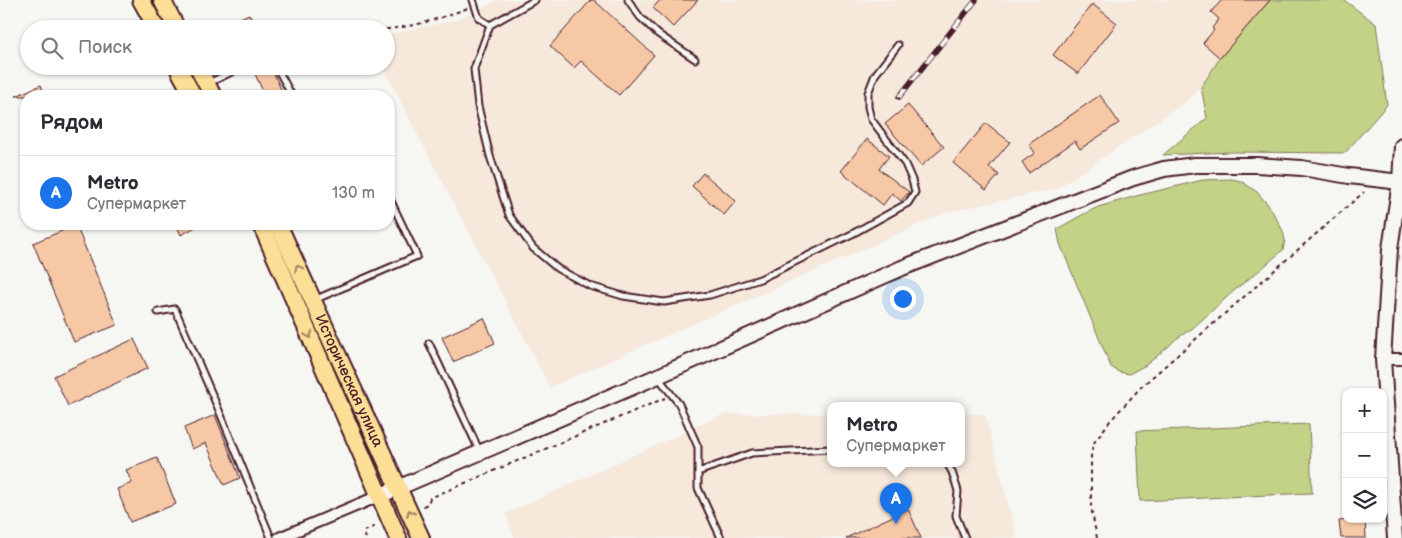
<!DOCTYPE html>
<html lang="ru">
<head>
<meta charset="utf-8">
<style>
  body { margin:0; font-family:"Balsamiq Sans",sans-serif; background:#f7f7f7; color:#2b2b33 }
  .controls { position:absolute; right:15px; bottom:15px; display:grid; overflow:hidden; border-radius:10px; box-shadow:0 1px 4px #0004 }
  .controls button { width:45px; height:45px; display:grid; place-items:center; padding:0; border:0; border-bottom:1px solid #e1e1e2; background:#fff; color:#2b2b33; font:25px sans-serif }
  .you { position:absolute; left:902px; top:298px; width:18px; height:18px; margin:-12px; border:4px solid #fff; border-radius:50%; background:#1a73e8; box-shadow:0 0 0 8px #1a73e833 }
  .badge { display:grid; place-items:center; width:32px; height:32px; border-radius:50%; background:#1a73e8; color:#fff; font-size:16px; font-weight:700 }
  .pin { position:absolute; translate:-50% -41px; filter:drop-shadow(0 1px 2px #0008) }
  .pin::after { content:''; position:absolute; top:26px; width:18px; height:15px; background:inherit; clip-path:polygon(0 0,100% 0,50% 100%) }
  .popup { position:absolute; left:827px; top:402px; width:138px; height:65px; box-sizing:border-box; display:grid; place-content:center; border-radius:10px; background:#fff; filter:drop-shadow(0 1px 4px #0005); font-size:16px; white-space:nowrap; color:#7c7c81 }
  .popup b { font-size:19px; color:#2b2b33 }
  .popup::after { content:''; position:absolute; left:50%; top:100%; margin-left:-10px; border:10px solid transparent; border-top-color:#fff }
  .list { margin:0; padding:0; list-style:none }
  h2 { display:flex; justify-content:space-between; align-items:center; height:65px; margin:0; padding:0 20px; font-size:21px }
  h2 small { font-size:16px; font-weight:400; color:#7c7c81 }
  .list li { display:grid; grid-template-columns:32px 1fr auto; gap:15px; align-items:center; box-sizing:border-box; height:75px; padding:0 20px; border-top:1px solid #e1e1e2 }
  .list b { display:block; font-size:19px; white-space:nowrap }
  .list p { margin:0; font-size:16px; white-space:nowrap; color:#7c7c81 }
  .list em { font-size:16px; font-style:normal; color:#7c7c81 }
  .icon { flex:none; width:28px; height:28px; fill:none; stroke:currentColor; stroke-width:2; stroke-linecap:round; stroke-linejoin:round }
  .map { position:relative; flex:none; width:1402px; height:538px; overflow:hidden }
  .search { position:absolute; background:#fff; box-shadow:0 1px 4px #0004; left:20px; top:20px; width:375px; height:55px; display:flex; align-items:center; gap:12px; box-sizing:border-box; padding:0 18px; border-radius:28px; color:#7c7c81; font-size:19px }
  .panel { position:absolute; background:#fff; box-shadow:0 1px 4px #0004; left:20px; top:90px; width:375px; height:140px; border-radius:20px }
  .map>svg:first-child { display:block }
  .built { fill:#f6e8db }
  .green { fill:#c2d287; stroke:#867859 }
  .building { fill:#f6c8a6; stroke:#4a1f2b }
  .lines { fill:none; stroke-linecap:round; stroke-linejoin:round }
  .service-casing { stroke:#4a1f2b; stroke-width:9 }
  .minor-casing { stroke:#4a1f2b; stroke-width:14 }
  .secondary-casing { stroke:#4a1f2b; stroke-width:18 }
  .trunk-casing { stroke:#4a1f2b; stroke-width:20 }
  .path { stroke:#4a1f2b; stroke-width:2; stroke-dasharray:4 4; stroke-linecap:butt }
  .service { stroke:#f6f6f2; stroke-width:5 }
  .minor { stroke:#f6f6f2; stroke-width:10 }
  .secondary { stroke:#f6f6f2; stroke-width:14 }
  .trunk { stroke:#fdde96; stroke-width:16 }
  .rail-casing { stroke:#4a1f2b; stroke-width:5.5 }
  .rail { stroke:#f6f6f2; stroke-width:4; stroke-dasharray:11; stroke-linecap:butt }
  .oneway { stroke:#a47e60 }
  .labels { text-anchor:middle; dominant-baseline:central; stroke-width:4; stroke-linejoin:round; paint-order:stroke }
  .street-label { font-size:15px; fill:#4a1f2b; stroke:#f6f6f2 }
</style>
</head>
<body>
<div class="map">
<svg width="1402" height="538" viewBox="0 0 1402 538">
  <rect width="100%" height="100%" fill="#f6f6f2"/>
  <filter id="ink" filterUnits="userSpaceOnUse"><feTurbulence type="fractalNoise" baseFrequency=".02" numOctaves="2"/><feDisplacementMap in="SourceGraphic" scale="10" xChannelSelector="R" yChannelSelector="G"/><feConvolveMatrix kernelMatrix="1 2 1 2 8 2 1 2 1" color-interpolation-filters="sRGB"/></filter>
  <g filter="url(#ink)">
    <path class="built" d="M 498,0 L 1270,0 L 1220,58 L 1201,87 L 1190,99 L 1056,189 L 948,212 L 550,387 L 382,66 L 386,66 L 386,35 L 456,20 Z
      M 724,414 L 831,414 L 831,463 L 961,463 L 961,414 L 985,414 L 1017,538 L 515,538 L 505,514 Z"/>
    <path class="green" d="M 1270,0 L 1344,0 L 1376,24 L 1387,105 L 1345,153 L 1232,152 L 1163,155 L 1207,118 L 1201,87 L 1220,58 Z
      M 1231,179 L 1241,181 L 1257,192 L 1270,207 L 1283,231 L 1285,240 L 1283,250 L 1260,270 L 1237,288 L 1193,328 L 1176,339 L 1169,346 L 1146,365 L 1129,374 L 1119,372 L 1111,367 L 1060,244 L 1057,229 L 1080,216 L 1098,207 L 1136,196 L 1203,180 Z
      M 1309,424 L 1312,493 L 1140,501 L 1137,431 Z"/>
    <path class="building" d="M 591,0 L 594,0 L 654,55 L 619,95 L 581,61 L 574,68 L 550,46 Z
      M 660,0 L 698,0 L 673,27 L 653,8 Z
      M 1222,0 L 1270,0 L 1220,58 L 1203,43 L 1214,30 L 1212,28 L 1219,19 L 1211,12 Z
      M 1092,4 L 1117,23 L 1078,74 L 1053,55 Z
      M 249,14 L 256,29 L 237,29 L 234,21 Z
      M 271,67 L 284,96 L 265,96 L 255,74 Z
      M 41,85 L 45,96 L 16,96 Z
      M 1100,95 L 1119,123 L 1080,149 L 1075,141 L 1029,173 L 1022,162 L 1035,153 L 1029,144 Z
      M 908,105 L 944,147 L 921,166 L 885,124 Z
      M 986,123 L 1010,142 L 989,167 L 999,175 L 986,190 L 953,163 Z
      M 867,139 L 889,156 L 879,169 L 909,192 L 901,201 L 892,193 L 883,205 L 841,171 Z
      M 703,173 L 736,201 L 724,215 L 692,186 Z
      M 176,224 L 201,224 L 181,235 Z
      M 76,225 L 117,325 L 74,342 L 33,243 Z
      M 484,318 L 495,343 L 453,362 L 442,337 Z
      M 134,339 L 148,368 L 68,406 L 54,376 Z
      M 215,415 L 240,478 L 224,485 L 206,443 L 192,449 L 184,428 Z
      M 157,458 L 176,504 L 130,522 L 117,489 L 132,483 L 126,470 Z
      M 908,509 L 921,538 L 846,538 Z
      M 1359,519 L 1365,519 L 1366,538 L 1341,538 L 1339,521 Z"/>
    <g class="lines">
      <g class="service-casing">
        <path id="service" d="M 473,0 L 479,18 L 490,25
          M 535,0 L 490,25 L 474,69 L 478,106 L 490,156 L 509,215 L 533,248 L 558,269 L 590,286 L 623,296 L 664,302 L 710,295 L 760,279 L 852,234 L 908,203 L 915,192 L 912,180 L 905,164 L 871,119 L 868,107 L 868,93 L 875,75 L 898,45
          M 628,0 L 640,17 L 658,34 L 695,59
          M 276,66 L 292,96
          M 209,83 L 244,66
          M 314,300 L 417,256 L 389,197
          M 158,312 L 175,309 L 221,415 L 271,538
          M 429,343 L 480,452
          M 658,377 L 679,404 L 698,447 L 698,488 L 721,538
          M 947,463 L 952,472 L 958,491 L 956,516 L 965,538
          M 698,472 L 752,453 L 831,449"/>
      </g>
      <g class="minor-casing">
        <path id="minor" d="M 1383,359 L 1402,359
          M 279,538 L 379,496"/>
      </g>
      <g class="secondary-casing">
        <path id="secondary" d="M 379,496 L 658,376 L 902,268 L 1133,178 L 1164,169 L 1195,165 L 1257,165 L 1302,168 L 1349,176 L 1400,182
          M 1395,538 L 1383,359 L 1390,249 L 1400,182 L 1402,146"/>
      </g>
      <g class="trunk-casing">
        <g id="trunk">
          <path d="M 141,0 L 157,29"/>
          <path d="M 162,0 L 177,29"/>
          <path d="M 177,66 L 193,96"/>
          <path d="M 197,66 L 213,96"/>
          <path d="M 261,224 L 398,538"/>
          <path id="s1" d="M 278,224 L 421,538"/>
        </g>
      </g>
      <path class="path" d="M 386,29 C 415,27 441,18 468,8
        M 423,506 L 428,504 L 430,498 L 665,398
        M 366,538 L 363,532 L 377,525
        M 1097,538 L 1091,507 L 1091,456 L 1093,444 L 1110,421 L 1142,386 L 1364,192"/>
      <use href="#service" class="service"/>
      <use href="#minor" class="minor"/>
      <use href="#secondary" class="secondary"/>
      <use href="#trunk" class="trunk"/>
      <g class="rail-casing">
        <path id="rail" d="M 899,97 L 976,0"/>
      </g>
      <use href="#rail" class="rail"/>
    </g>
    <defs><path id="oneway-chevron" d="M-2-3.5L2.5 0L-2 3.5" fill="none" stroke-width="1.6" stroke-linecap="round" stroke-linejoin="round" transform="scale(1.25)"/></defs>
    <g class="oneway">
      <use href="#oneway-chevron" transform="translate(298 268) rotate(-115)"/>
      <use href="#oneway-chevron" transform="translate(309 335) rotate(67)"/>
      <use href="#oneway-chevron" transform="translate(410 513) rotate(-114)"/>
    </g>
  </g>
  <g class="labels">
    <g class="street-label">
      <text stroke="none"><textPath href="#s1" startOffset="172">Историческая улица</textPath></text>
    </g>
  </g>
</svg>
<div class="controls">
<button>+</button>
<button>−</button>
<button><svg class="icon" aria-label="layers" viewBox="0 0 24 24"><path d="M12 4l9 5-9 5-9-5zM3 14l9 5 9-5"/></svg></button>
</div>
<div class="you"></div>
<div class="pin badge" style="left:896px;top:524px">A</div>
<div class="popup"><b>Metro</b>Супермаркет</div>
<div class="search"><svg class="icon" aria-label="search" viewBox="0 0 24 24"><circle cx="10" cy="10" r="6"/><path d="M15 15l6 6"/></svg>Поиск</div>
<section class="panel">
<h2>Рядом<small></small></h2>
<ul class="list">
<li><span class="badge">A</span><div><b>Metro</b><p>Супермаркет</p></div><em>130 m</em></li>
</ul>
</section>
</div>
</body>
</html>
